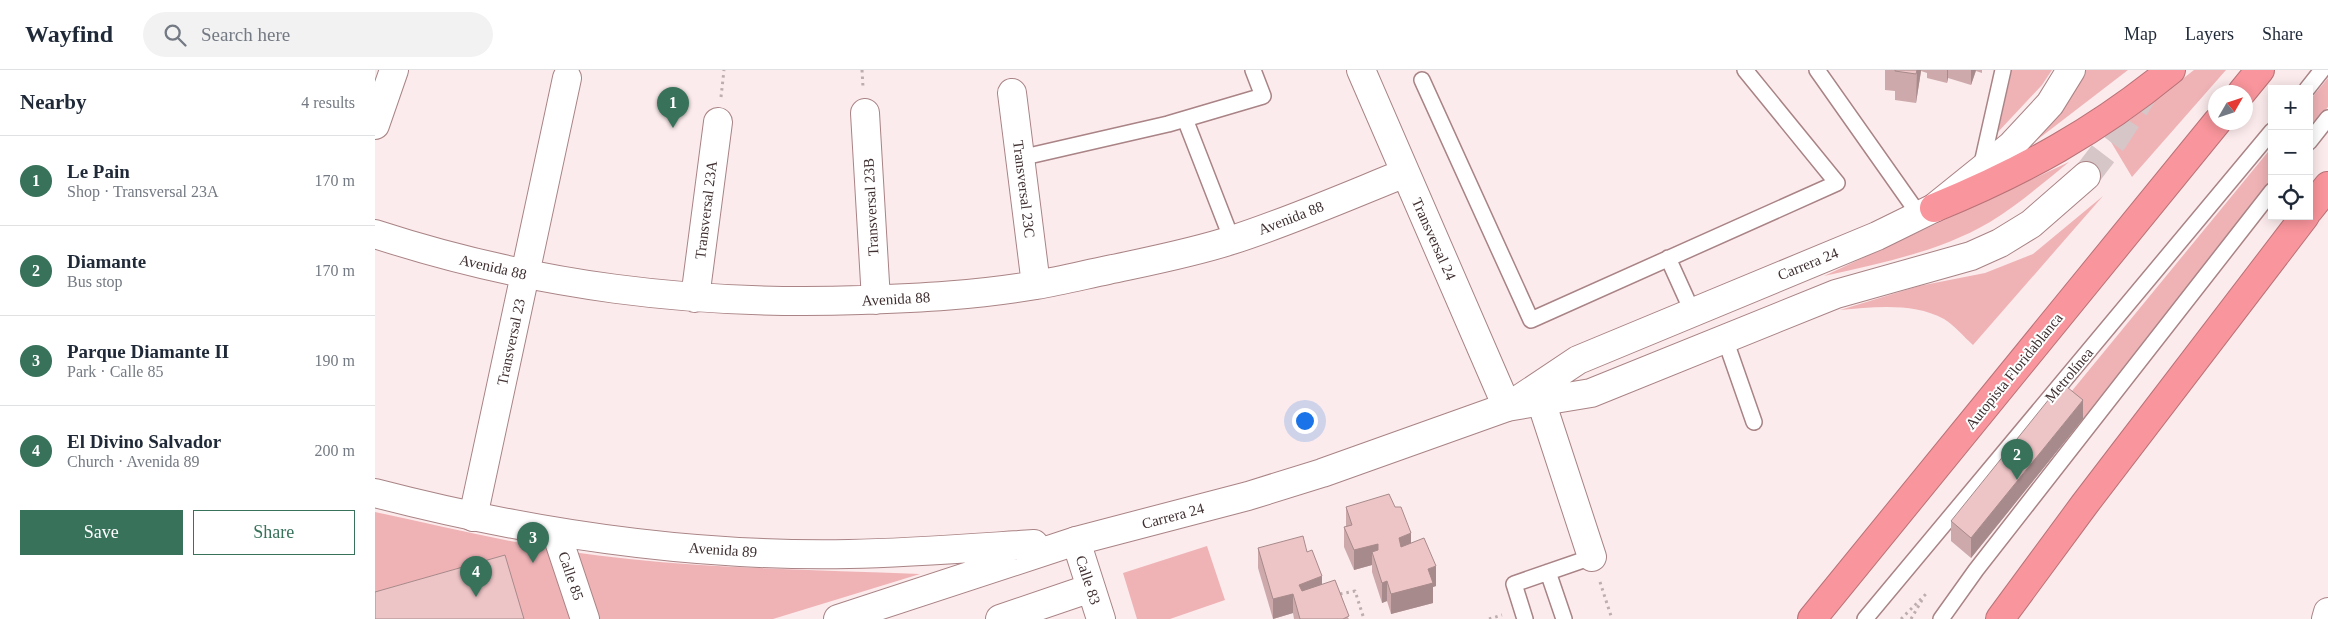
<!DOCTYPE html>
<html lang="en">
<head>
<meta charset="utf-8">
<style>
  body { margin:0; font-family:Georgia,serif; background:#f2f2f3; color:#1f2937 }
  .controls { position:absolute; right:15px; top:15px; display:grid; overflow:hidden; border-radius:0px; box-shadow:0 2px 12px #0003 }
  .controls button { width:45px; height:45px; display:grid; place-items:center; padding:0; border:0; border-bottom:1px solid #e0e1e3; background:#fff; color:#1f2937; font:25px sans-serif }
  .compass { position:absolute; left:1833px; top:15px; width:45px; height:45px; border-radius:50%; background:#fff; box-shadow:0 2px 12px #0003; rotate:51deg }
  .you { position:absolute; left:929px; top:350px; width:18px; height:18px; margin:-12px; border:4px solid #fff; border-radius:50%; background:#1a73e8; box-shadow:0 0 0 8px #1a73e833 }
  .badge { display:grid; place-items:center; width:32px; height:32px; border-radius:50%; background:#38725b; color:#fff; font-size:16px; font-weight:700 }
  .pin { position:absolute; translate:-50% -41px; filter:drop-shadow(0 1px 2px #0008) }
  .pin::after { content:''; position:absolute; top:26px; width:18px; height:15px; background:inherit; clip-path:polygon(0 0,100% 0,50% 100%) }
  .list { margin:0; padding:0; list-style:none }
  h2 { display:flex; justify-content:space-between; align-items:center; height:65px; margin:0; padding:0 20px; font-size:21px }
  h2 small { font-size:16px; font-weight:400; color:#747a83 }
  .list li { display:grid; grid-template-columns:32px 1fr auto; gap:15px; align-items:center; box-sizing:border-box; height:90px; padding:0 20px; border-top:1px solid #e0e1e3 }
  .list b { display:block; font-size:19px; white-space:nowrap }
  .list p { margin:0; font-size:16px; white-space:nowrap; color:#747a83 }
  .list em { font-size:16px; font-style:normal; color:#747a83 }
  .actions { display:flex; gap:10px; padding:15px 20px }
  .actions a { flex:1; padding:11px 0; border:1px solid #38725b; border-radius:0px; text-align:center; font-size:18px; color:#38725b }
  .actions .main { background:#38725b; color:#fff }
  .icon { flex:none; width:28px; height:28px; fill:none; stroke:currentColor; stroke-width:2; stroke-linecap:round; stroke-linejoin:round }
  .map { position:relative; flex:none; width:1953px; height:549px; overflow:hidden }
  header { display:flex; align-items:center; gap:30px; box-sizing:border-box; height:70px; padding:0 25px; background:#fff; border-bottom:1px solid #e0e1e3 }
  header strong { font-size:24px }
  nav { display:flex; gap:28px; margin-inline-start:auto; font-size:18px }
  .search { width:350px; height:45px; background:#f2f2f3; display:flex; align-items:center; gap:12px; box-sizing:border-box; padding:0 18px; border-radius:28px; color:#747a83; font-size:19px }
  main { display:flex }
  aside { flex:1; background:#fff }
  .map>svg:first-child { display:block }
  .green { fill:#efb3b6 }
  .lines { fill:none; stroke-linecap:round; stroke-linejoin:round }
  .secondary-tunnel { stroke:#d6c6c7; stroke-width:28; stroke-dasharray:28 14; stroke-linecap:butt }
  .lane-casing { stroke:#a98385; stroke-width:18 }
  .street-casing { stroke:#a98385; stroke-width:30 }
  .secondary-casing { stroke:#a98385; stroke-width:30 }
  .highway-casing { stroke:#b87277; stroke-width:30 }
  .path { stroke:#bdadae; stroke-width:3; stroke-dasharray:2.5 4; stroke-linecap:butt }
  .lane { stroke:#fff; stroke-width:15 }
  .street { stroke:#fff; stroke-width:28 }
  .secondary { stroke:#fff; stroke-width:28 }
  .highway { stroke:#f9959c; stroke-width:28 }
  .wall { fill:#cda9ab }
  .shaded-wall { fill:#a78a8b }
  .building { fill:#eec5c7; stroke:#a78a8b }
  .labels { text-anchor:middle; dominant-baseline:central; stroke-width:4; stroke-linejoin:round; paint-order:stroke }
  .street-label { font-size:15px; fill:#403031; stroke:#fff }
</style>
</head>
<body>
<header>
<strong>Wayfind</strong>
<div class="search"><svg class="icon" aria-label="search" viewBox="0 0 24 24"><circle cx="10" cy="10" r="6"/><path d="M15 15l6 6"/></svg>Search here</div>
<nav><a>Map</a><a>Layers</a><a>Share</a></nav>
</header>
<main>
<aside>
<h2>Nearby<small>4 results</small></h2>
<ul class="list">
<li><span class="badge">1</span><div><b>Le Pain</b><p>Shop · Transversal 23A</p></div><em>170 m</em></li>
<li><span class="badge">2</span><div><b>Diamante</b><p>Bus stop</p></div><em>170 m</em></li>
<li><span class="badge">3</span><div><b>Parque Diamante II</b><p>Park · Calle 85</p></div><em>190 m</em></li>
<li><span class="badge">4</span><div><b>El Divino Salvador</b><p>Church · Avenida 89</p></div><em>200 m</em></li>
</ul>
<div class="actions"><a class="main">Save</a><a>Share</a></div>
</aside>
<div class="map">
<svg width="1953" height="549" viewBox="0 0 1953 549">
  <rect width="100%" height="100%" fill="#fcebec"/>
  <path class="green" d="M 1637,0 L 1677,0 L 1667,15 L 1623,62 Z
    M 1708,0 L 1753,0 L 1637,89 Z
    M 1819,0 L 1851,0 L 1757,107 L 1733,67 Z
    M 1953,8 L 1953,37 L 1934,61 L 1934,31 Z
    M 1897,77 L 1897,108 L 1708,349 L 1687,333 Z
    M 1694,92 C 1668,113 1643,135 1615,152 C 1564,182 1506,193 1449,206 Z
    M 1728,126 L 1598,275 C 1589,267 1579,255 1569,249 C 1538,232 1498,237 1465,240 L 1544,216 L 1610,203 L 1658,184 Z
    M 0,442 C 84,460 168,481 254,489 C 350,499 448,500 545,504 L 398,549 L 0,549 Z
    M 832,476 L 850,530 L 795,549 L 762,549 L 748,503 Z"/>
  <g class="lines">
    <path class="secondary-tunnel" d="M 1711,106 L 1740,68 L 1771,20"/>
    <g class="lane-casing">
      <path id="lane" d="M 1442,0 L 1545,146
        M 1047,10 L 1156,250 L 1462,113 L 1370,0
        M 1932,19 L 1947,0
        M 810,49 L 857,170
        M 1934,72 L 1953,48
        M 645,88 L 793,54 L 888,26 L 878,0
        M 1606,98 L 1628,0
        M 1293,188 L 1317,241
        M 1350,269 L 1379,352
        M 1173,502 L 1189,549
        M 1150,549 L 1139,514 L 1217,487
        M 1490,549 L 1897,61
        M 1566,549 L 1601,500 L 1897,121"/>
    </g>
    <g class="street-casing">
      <path id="street" d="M 986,0 L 1132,337
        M 637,23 L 661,215
        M 490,43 L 501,230
        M 0,55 L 19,0
        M 0,164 C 160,216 318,236 486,230 C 545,228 603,225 661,215 C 685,211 709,205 733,200 C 775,191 817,183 857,170 C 916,151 973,126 1030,103
        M 320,228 L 343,52
        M 1166,331 L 1217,487
        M 98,447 L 192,8
        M 181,462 L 210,549
        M 701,471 L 726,549
        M 625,549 L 716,518"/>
    </g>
    <g class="secondary-casing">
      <path id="secondary" d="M 1140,332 L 1203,290 L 1502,166 L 1559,138 L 1636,76 L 1675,34 L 1696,0
        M 0,423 C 154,463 314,487 474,484 C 536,483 598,478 659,474
        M 463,549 L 701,471 L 873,426 L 947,403 L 1132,337 L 1216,323 L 1461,224 L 1596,186 L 1625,173 L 1656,154 L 1711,106
        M 1951,549 L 1953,542"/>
    </g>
    <g class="highway-casing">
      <path id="highway" d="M 1867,22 L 1885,0
        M 1559,138 C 1647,102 1722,61 1796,0
        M 1934,140 L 1953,116
        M 1437,549 L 1842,52
        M 1625,549 L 1709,435 L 1930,146"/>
    </g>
    <path class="path" d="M 487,0 L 488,17
      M 346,27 L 349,0
      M 1225,512 L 1237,549
      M 965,524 L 980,521 L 989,549
      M 1114,549 L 1127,545
      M 1526,549 L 1551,524
      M 1536,549 L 1547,530"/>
    <use href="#lane" class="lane"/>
    <use href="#street" class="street"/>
    <use href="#secondary" class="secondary"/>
    <use href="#highway" class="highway"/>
  </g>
  <path class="wall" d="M 1510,0 L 1607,0 L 1607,3 L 1601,1 L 1596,15 L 1573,8 L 1572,13 L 1552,8 L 1552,3 L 1546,1 L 1541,33 L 1520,30 L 1520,21 L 1510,20 Z
    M 1708,349 L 1596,488 L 1576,471 L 1576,451 Z
    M 971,437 L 1036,473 L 1061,516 L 1058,517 L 1058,533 L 1016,544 L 1012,531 L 1007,533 L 997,502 L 997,495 L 979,500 L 969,477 L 969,457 L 971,457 Z
    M 883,478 L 932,482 L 947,515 L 974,549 L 919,549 L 918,543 L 898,549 L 883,498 Z"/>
  <path class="shaded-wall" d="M 1542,0 L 1546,0 L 1546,1 L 1541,33 Z
    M 1572,0 L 1573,0 L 1573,8 L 1572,13 Z
    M 1596,0 L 1601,0 L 1596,15 Z
    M 1708,330 L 1708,349 L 1596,488 L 1596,468 Z
    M 1036,463 L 1036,483 L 1024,488 L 1024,468 Z
    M 1003,474 L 1003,493 L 997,482 L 997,495 L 979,500 L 979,480 Z
    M 1061,496 L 1061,516 L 1058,517 L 1058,533 L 1016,544 L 1016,524 L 1053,499 Z
    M 947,506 L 947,526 L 924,535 L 924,515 Z
    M 1012,511 L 1012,531 L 1007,533 L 1007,513 Z
    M 918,524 L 918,543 L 898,549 L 898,529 Z"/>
  <path class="building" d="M 1520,0 L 1542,0 L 1541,4 L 1520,1 Z
    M 1687,313 L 1708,330 L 1596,468 L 1576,451 Z
    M 1014,424 L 1020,437 L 1026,437 L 1036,463 L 1024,468 L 1026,477 L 1049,468 L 1061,496 L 1053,499 L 1058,513 L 1016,524 L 1012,511 L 1007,513 L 997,482 L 1003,480 L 1003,474 L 979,480 L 969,457 L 977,455 L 971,437 Z
    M 928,466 L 932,482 L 937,480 L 947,506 L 924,515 L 927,521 L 960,510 L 974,546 L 968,549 L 925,549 L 918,524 L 898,529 L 883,478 Z
    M 130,485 L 149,549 L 0,549 L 0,522 Z"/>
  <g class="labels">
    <g class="street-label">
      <text transform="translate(649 119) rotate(83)">Transversal 23C</text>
      <text transform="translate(496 137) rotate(-93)">Transversal 23B</text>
      <text transform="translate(331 140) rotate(-83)">Transversal 23A</text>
      <text transform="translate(916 148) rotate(-21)">Avenida 88</text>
      <text transform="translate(1059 169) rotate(66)">Transversal 24</text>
      <text transform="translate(1433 194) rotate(-22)">Carrera 24</text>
      <text transform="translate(118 197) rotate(13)">Avenida 88</text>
      <text transform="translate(521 229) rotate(-3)">Avenida 88</text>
      <text transform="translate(136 272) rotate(-78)">Transversal 23</text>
      <text transform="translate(1639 301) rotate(-51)">Autopista Floridablanca</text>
      <text transform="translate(1694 305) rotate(-50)">Metrolínea</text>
      <text transform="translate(798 446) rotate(-15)">Carrera 24</text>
      <text transform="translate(348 480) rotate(4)">Avenida 89</text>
      <text transform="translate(196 506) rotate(71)">Calle 85</text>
      <text transform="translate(713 510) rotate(72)">Calle 83</text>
    </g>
  </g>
</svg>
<div class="controls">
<button>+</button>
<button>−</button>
<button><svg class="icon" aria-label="locate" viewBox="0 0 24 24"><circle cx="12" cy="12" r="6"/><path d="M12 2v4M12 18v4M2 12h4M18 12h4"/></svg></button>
</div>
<svg class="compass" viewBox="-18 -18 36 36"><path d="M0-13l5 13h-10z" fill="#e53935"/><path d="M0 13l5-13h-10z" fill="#747a83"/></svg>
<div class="you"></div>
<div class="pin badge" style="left:298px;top:58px">1</div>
<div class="pin badge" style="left:1642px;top:410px">2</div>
<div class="pin badge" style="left:158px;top:493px">3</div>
<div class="pin badge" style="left:101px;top:527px">4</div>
</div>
</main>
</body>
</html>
